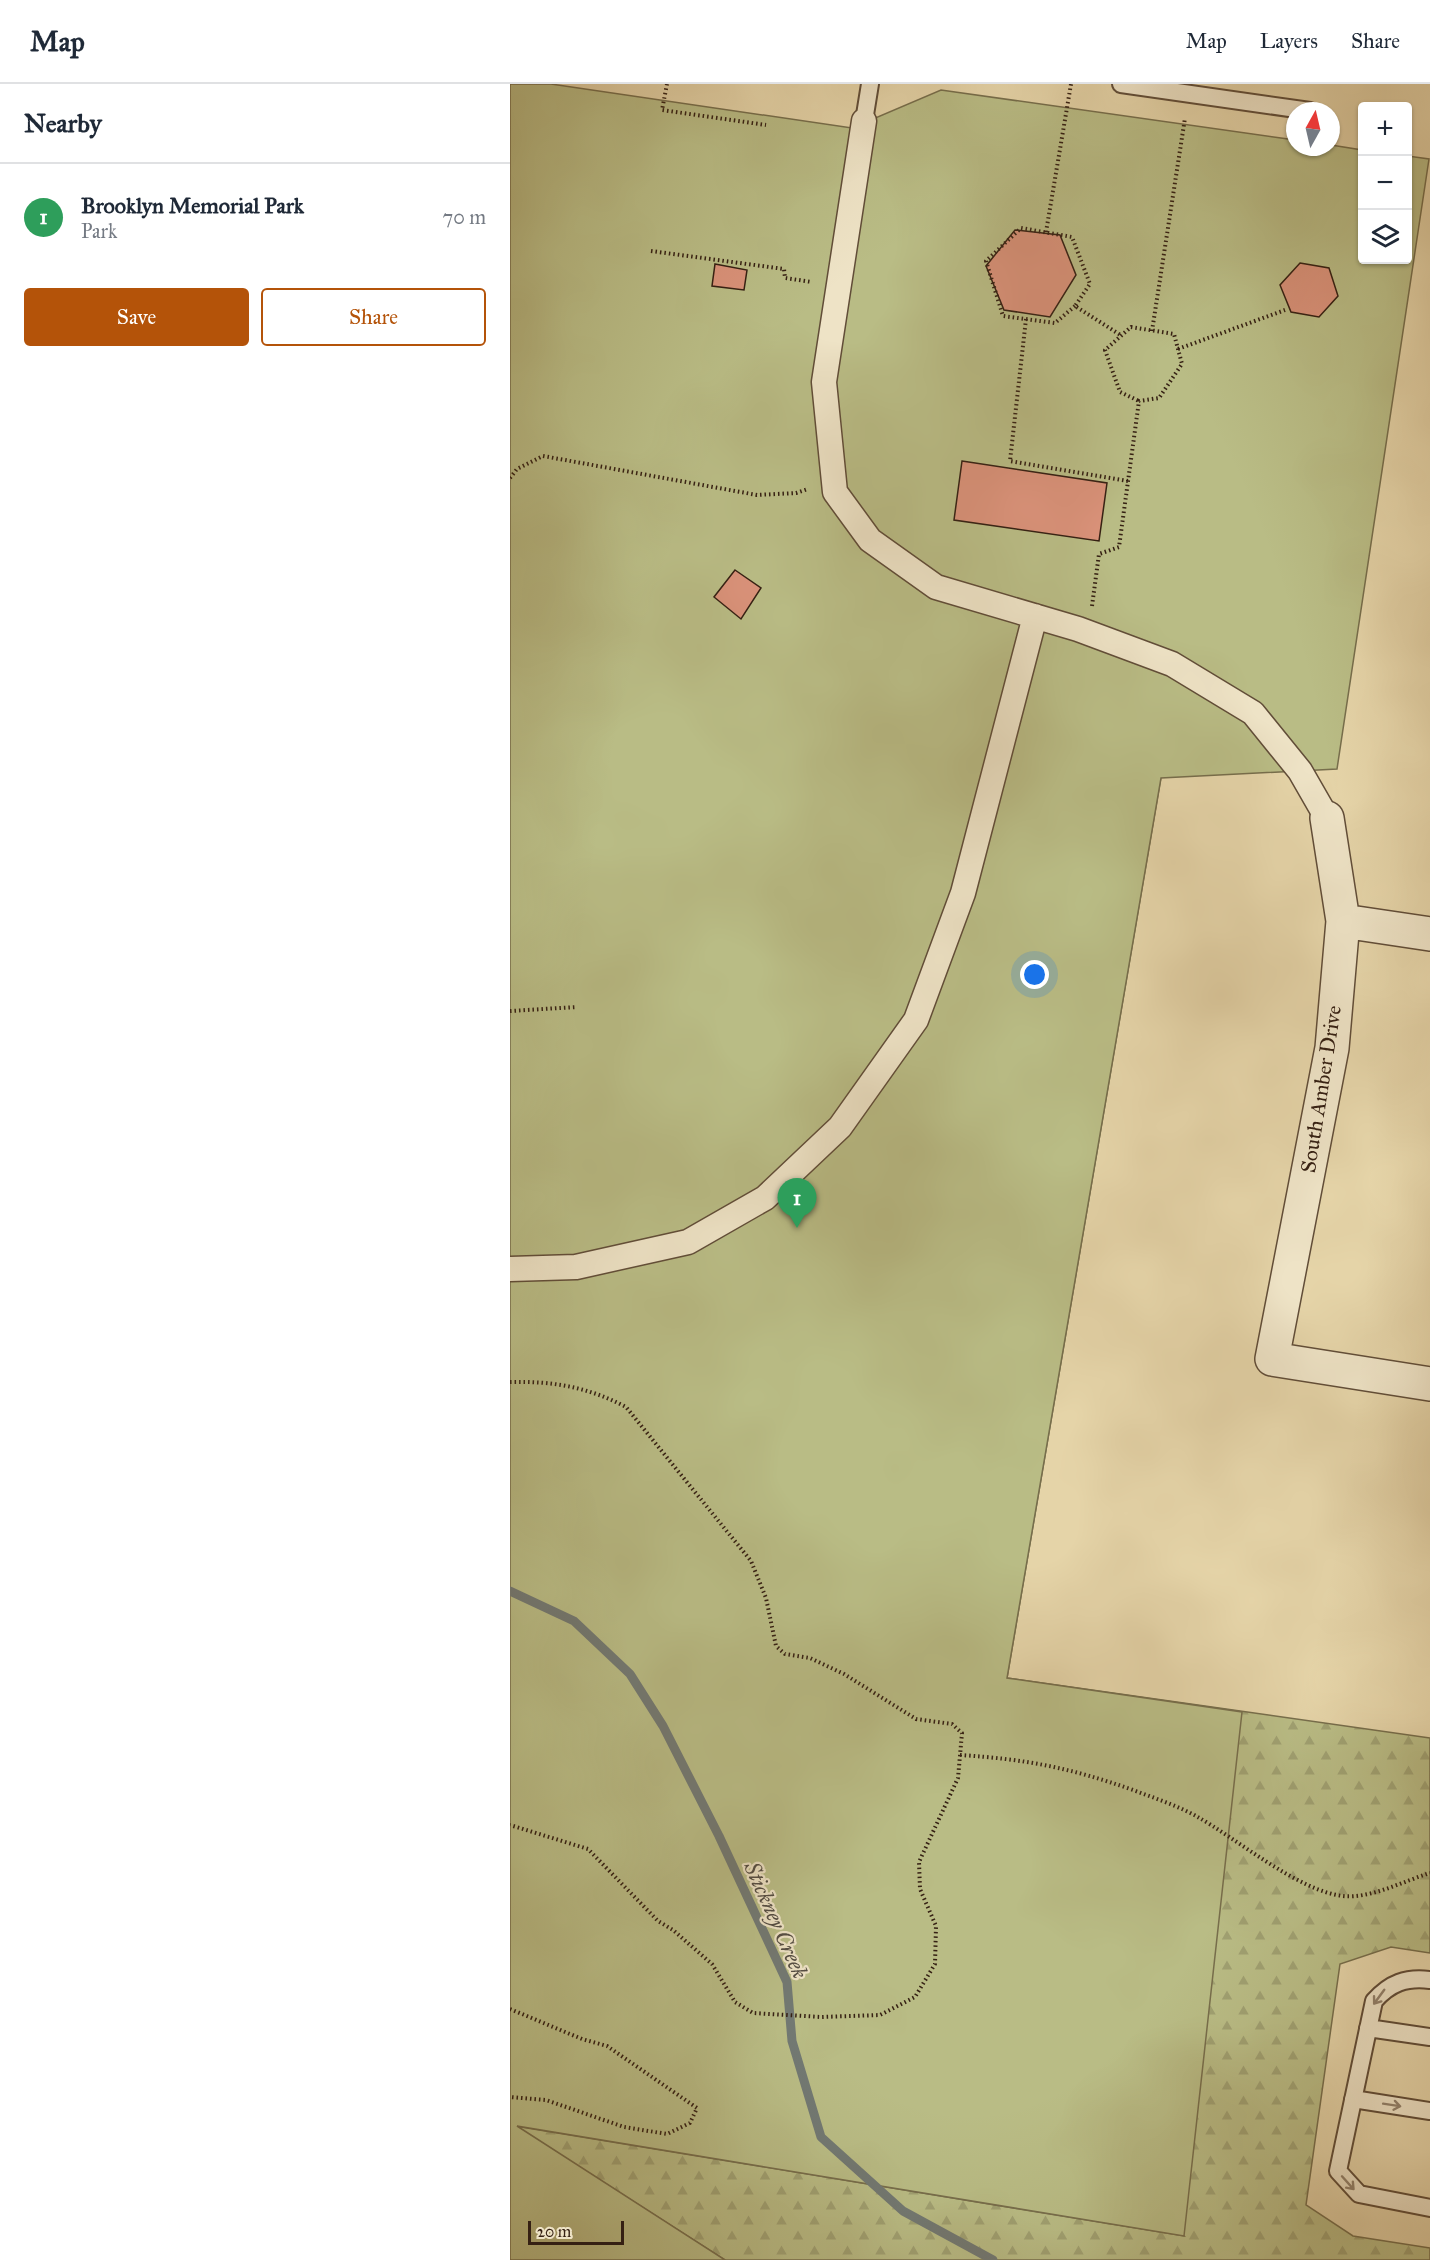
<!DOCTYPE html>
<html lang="en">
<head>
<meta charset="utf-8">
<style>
  body { margin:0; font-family:"IM FELL Great Primer",serif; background:#f6f6f7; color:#1f2937 }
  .controls { position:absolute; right:18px; top:18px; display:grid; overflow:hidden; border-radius:6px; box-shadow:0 2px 4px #0004 }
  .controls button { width:54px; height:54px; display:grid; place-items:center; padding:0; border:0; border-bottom:2px solid #e0e1e3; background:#fff; color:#1f2937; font:30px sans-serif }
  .compass { position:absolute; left:776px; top:18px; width:54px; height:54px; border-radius:50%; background:#fff; box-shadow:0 2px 4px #0004; rotate:8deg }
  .scale { position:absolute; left:18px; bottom:15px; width:96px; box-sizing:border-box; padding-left:6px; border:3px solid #352013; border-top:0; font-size:16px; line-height:21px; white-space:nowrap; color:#352013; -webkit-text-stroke:4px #eee3c6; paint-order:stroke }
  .you { position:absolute; left:525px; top:891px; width:21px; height:21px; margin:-15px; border:4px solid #fff; border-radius:50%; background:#1a73e8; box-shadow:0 0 0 9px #1a73e833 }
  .badge { display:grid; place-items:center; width:39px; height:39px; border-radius:50%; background:#b45309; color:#fff; font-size:20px; font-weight:700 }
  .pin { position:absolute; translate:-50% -50px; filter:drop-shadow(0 2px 3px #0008) }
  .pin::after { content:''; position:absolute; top:32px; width:21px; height:18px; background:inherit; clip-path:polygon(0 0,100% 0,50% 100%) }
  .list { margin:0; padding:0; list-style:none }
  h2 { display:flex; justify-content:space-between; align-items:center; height:78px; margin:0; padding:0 24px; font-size:26px }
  h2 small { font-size:20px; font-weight:400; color:#747a83 }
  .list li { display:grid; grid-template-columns:39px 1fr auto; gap:18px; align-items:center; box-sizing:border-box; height:108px; padding:0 24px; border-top:2px solid #e0e1e3 }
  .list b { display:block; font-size:22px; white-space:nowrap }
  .list p { margin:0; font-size:20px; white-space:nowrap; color:#747a83 }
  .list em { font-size:20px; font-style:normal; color:#747a83 }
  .actions { display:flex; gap:12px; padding:18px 24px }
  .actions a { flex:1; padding:14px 0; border:2px solid #b45309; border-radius:6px; text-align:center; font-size:21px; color:#b45309 }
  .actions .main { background:#b45309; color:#fff }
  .icon { flex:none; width:33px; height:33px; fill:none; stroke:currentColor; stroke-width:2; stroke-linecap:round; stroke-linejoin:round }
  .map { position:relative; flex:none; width:920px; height:2176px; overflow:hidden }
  header { display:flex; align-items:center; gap:36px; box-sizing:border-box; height:84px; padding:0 30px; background:#fff; border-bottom:2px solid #e0e1e3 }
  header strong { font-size:28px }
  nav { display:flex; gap:33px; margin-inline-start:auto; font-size:21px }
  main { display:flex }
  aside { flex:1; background:#fff }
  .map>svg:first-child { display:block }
  .forest { fill:url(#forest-firs); stroke:#776e4c; stroke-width:1.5 }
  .green { fill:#b9bc85; stroke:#776e4c; stroke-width:1.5 }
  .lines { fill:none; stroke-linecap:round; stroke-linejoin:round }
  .stream { stroke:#727973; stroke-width:9 }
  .building { fill:#da927a; stroke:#352013; stroke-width:1.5 }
  .service-casing { stroke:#614d38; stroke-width:20 }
  .pedestrian-casing { stroke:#614d38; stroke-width:27 }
  .minor-casing { stroke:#614d38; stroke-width:36 }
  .path { stroke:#352013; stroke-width:4; stroke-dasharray:1.5 3; stroke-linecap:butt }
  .service { stroke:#eee3c6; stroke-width:16 }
  .pedestrian { stroke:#eee3c6; stroke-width:24 }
  .minor { stroke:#eee3c6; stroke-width:33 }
  .oneway { stroke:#92826c }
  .labels { text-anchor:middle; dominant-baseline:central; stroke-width:4.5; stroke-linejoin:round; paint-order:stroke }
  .street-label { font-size:21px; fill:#352013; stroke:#eee3c6 }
  .water-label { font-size:22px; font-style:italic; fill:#544d43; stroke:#eee3c6 }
</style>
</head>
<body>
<header>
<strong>Map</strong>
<nav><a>Map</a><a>Layers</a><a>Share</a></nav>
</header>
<main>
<aside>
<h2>Nearby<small></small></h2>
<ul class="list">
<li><span class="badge" style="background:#2e9e5b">1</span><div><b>Brooklyn Memorial Park</b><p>Park</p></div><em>70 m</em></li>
</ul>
<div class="actions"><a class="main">Save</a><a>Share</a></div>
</aside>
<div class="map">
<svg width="920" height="2176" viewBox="0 0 920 2176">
  <defs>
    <pattern id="forest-firs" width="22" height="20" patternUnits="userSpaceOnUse" patternTransform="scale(1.5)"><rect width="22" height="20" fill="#b9bc85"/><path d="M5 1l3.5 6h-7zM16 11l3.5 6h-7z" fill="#a0a172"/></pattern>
  </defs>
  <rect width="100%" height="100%" fill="#e5d4a8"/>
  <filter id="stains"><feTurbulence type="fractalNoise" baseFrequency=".00333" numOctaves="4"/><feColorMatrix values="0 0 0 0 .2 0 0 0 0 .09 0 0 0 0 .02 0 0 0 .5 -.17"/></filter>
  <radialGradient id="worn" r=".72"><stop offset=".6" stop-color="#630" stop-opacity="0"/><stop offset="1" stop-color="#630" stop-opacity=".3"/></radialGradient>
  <path class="forest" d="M 651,693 L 497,1594 L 920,1654 L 920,1869 L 881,1863 L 830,1880 L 796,2121 L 843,2152 L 920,2164 L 920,2176 L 215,2176 L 5,2042 L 674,2152 L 392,1839 Z"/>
  <path class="green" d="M 0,0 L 41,0 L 342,44 L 431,6 L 785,56 L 785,63 L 821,61 L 852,66 L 852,176 L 898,176 L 898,72 L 919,75 L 827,685 L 651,694 L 497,1594 L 732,1628 L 674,2152 L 7,2042 L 215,2176 L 0,2176 Z"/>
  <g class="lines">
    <path class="stream" d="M 0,1507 L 64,1537 L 120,1590 L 153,1642 L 209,1752 L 277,1898 L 282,1957 L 311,2053 L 393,2127 L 483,2176"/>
  </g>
  <path class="building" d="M 505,146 L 550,151 L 566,191 L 540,233 L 494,226 L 476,182 Z
    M 790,179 L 819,184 L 828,212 L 809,233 L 781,228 L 770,201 Z
    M 205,180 L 237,186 L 234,206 L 202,202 Z
    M 452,377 L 597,399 L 589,457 L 444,436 Z
    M 225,486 L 251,504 L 231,535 L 204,513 Z"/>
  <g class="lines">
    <g class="service-casing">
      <path id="service" d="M 611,0 L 800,27
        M 354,37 L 360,0
        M 920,1896 C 896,1893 880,1899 864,1917 L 828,2087 L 849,2110 L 920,2124
        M 858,1944 L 920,1953
        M 843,2015 L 920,2027"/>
    </g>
    <g class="pedestrian-casing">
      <path id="pedestrian" d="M 354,37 L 314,298 L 325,408 L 360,456 L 426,503 L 568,545 L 662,580 L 743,629 L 790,687 L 817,734
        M 0,1185 L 66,1183 L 178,1158 L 255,1114 L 330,1043 L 406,936 L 453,809 L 525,532"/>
    </g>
    <g class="minor-casing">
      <path id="minor" d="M 817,734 L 833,837 L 822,964 L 762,1275 L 920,1300
        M 833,837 L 920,850"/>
    </g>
    <path class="path" d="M 157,0 L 152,26 L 256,41
      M 536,148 L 561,0
      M 141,167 L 274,185 L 275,194 L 302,198
      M 565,222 L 545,239 L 493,232 L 476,177 L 511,144 L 562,153 L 580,200 L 565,222 L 612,252
      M 516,235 L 500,377 L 618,397
      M 642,247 L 675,34
      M 668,265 L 775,226
      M 0,394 L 7,385 L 33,372 L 247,411 L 286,409 L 298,405
      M 582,522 L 589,470 L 609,463 L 629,317 L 649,314 L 672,280 L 664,250 L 621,243 L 595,266 L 610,308 L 629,317
      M 0,927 L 67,923
      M 0,1298 C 43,1297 78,1303 116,1323 L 241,1477 L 256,1514 L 266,1562 L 275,1570 L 300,1574 L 334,1590 L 406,1635 L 442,1640 L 452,1649 L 448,1694 L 409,1778 L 410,1805 L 426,1842 L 425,1880 L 405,1913 L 370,1931 L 311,1933 L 243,1929 L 225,1918 L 202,1880 L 163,1846 L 148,1837 L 78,1765 L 0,1741
      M 450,1671 C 515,1675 561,1684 623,1706 C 644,1714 666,1721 686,1732 C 726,1754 788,1807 833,1812 C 860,1815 894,1797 920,1789
      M 0,1925 L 72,1955 L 97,1962 L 187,2024 L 180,2039 L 157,2050 L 114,2043 L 36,2016 L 0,2013"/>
    <use href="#service" class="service"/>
    <use href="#pedestrian" class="pedestrian"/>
    <use href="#minor" class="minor"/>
  </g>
  <defs><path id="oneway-shaft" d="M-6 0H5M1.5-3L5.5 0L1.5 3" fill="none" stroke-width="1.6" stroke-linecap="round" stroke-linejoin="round" transform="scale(1.5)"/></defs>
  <g class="oneway">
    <use href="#oneway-shaft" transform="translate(869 1913) rotate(126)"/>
    <use href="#oneway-shaft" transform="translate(882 2021) rotate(9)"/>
    <use href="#oneway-shaft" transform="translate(838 2099) rotate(48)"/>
  </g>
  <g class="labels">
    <g class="street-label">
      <text transform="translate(811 1005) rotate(-81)">South Amber Drive</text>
    </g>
    <g class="water-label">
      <text transform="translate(266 1836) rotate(66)">Stickney Creek</text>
    </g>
  </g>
  <rect width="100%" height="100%" filter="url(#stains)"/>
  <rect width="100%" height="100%" fill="url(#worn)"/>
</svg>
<div class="controls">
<button>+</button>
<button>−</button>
<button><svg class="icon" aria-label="layers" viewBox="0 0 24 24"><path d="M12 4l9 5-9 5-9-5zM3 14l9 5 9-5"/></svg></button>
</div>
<svg class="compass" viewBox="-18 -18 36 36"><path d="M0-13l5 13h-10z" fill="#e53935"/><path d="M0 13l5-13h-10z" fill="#747a83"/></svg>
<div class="scale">20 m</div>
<div class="you"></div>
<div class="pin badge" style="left:287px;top:1144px;background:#2e9e5b">1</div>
</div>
</main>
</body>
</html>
